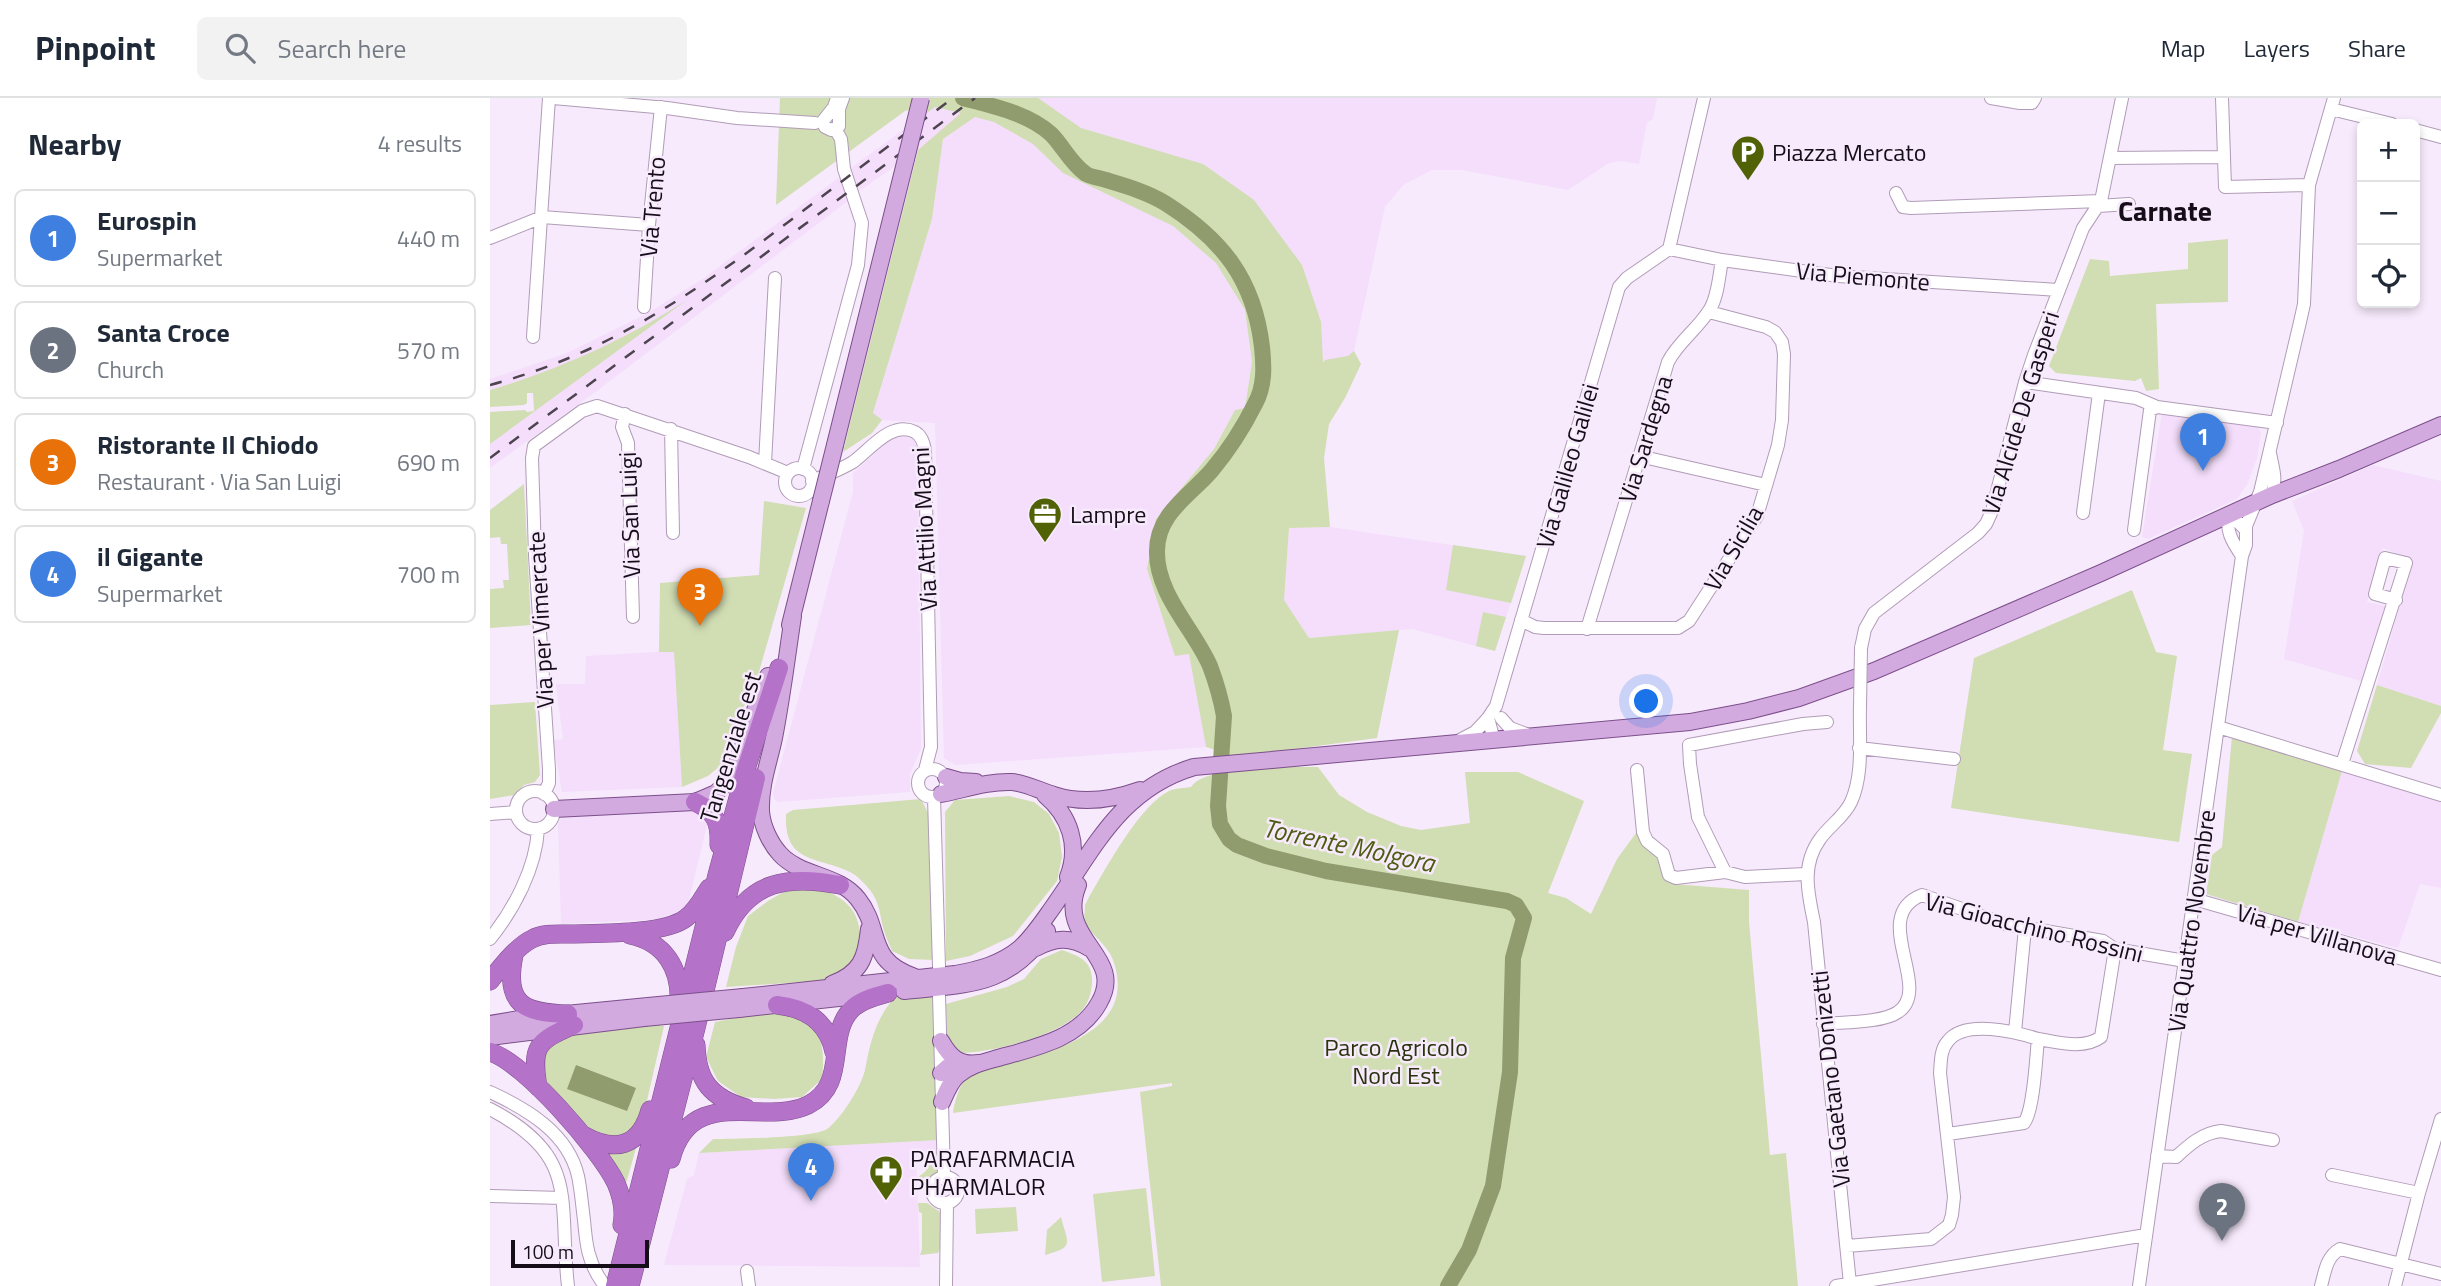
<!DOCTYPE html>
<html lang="en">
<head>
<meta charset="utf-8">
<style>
  body { margin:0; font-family:"Titillium Web",sans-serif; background:#f2f2f3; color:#1f2937 }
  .controls { position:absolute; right:21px; top:21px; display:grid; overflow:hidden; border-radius:10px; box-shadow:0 4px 10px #0003 }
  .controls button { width:63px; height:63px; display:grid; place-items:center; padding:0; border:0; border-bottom:2px solid #e0e1e3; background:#fff; color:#1f2937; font:35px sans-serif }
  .scale { position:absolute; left:21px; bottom:18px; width:138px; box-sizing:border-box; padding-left:7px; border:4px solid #150d17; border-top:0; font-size:19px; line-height:24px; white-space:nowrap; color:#150d17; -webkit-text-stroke:5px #f7eafc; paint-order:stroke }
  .you { position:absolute; left:1157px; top:604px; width:24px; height:24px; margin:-18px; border:5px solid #fff; border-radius:50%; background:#1a73e8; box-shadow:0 0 0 10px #1a73e833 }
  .badge { display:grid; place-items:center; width:46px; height:46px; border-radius:50%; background:#516106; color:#fff; font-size:23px; font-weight:700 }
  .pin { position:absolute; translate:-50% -58px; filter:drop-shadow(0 2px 4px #0008) }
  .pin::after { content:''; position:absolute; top:37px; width:24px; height:21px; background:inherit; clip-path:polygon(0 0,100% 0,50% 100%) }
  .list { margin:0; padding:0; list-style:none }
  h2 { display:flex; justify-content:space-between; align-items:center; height:91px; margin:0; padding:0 28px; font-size:30px }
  h2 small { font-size:23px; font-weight:400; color:#747a83 }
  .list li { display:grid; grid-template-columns:46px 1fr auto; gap:21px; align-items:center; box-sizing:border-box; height:98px; margin:0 14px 14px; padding:0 14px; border:2px solid #e0e1e3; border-radius:10px }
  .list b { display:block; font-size:26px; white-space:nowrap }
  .list p { margin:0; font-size:23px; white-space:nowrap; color:#747a83 }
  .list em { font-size:23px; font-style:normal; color:#747a83 }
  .icon { flex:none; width:38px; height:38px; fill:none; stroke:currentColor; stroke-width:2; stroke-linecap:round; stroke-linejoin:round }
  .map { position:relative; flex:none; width:1951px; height:1188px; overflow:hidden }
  header { display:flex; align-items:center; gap:42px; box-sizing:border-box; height:98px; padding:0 35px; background:#fff; border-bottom:2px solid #e0e1e3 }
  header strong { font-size:33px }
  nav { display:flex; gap:38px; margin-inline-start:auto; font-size:24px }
  .search { width:490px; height:63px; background:#f2f2f3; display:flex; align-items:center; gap:18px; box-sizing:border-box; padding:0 24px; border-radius:10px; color:#747a83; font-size:26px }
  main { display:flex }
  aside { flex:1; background:#fff }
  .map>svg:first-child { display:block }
  .built { fill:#f4defb }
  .green { fill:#d1ddb3 }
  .water { fill:#909c6d }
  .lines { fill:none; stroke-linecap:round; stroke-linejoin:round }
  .river { stroke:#909c6d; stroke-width:16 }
  .minor-casing { stroke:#b19cb7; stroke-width:14 }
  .major-casing { stroke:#7c4f8b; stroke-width:18 }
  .highway-casing { stroke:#7c4f8b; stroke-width:19 }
  .minor { stroke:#fff; stroke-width:12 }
  .major { stroke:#d2aadf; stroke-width:16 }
  .highway { stroke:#b472c9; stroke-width:18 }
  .rail { stroke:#4d4450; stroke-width:2.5; stroke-dasharray:12 12; stroke-linecap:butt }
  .minor-bridge-casing { stroke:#b19cb7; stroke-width:14; stroke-linecap:butt }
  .major-bridge-casing { stroke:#7c4f8b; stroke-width:18; stroke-linecap:butt }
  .minor-bridge { stroke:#fff; stroke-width:12 }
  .major-bridge { stroke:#d2aadf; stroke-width:16 }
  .labels { text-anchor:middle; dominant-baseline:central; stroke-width:5; stroke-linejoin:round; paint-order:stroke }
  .poi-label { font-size:24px; fill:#150d17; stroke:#f7eafc; text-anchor:start }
  .street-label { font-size:24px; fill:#150d17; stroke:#f7eafc }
  .park-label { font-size:24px; fill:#2a330d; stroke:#f7eafc }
  .water-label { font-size:26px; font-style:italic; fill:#4d5c11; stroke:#f7eafc }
  .quarter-label { font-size:28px; font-weight:bold; fill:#150d17; stroke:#f7eafc }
</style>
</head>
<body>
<header>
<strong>Pinpoint</strong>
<div class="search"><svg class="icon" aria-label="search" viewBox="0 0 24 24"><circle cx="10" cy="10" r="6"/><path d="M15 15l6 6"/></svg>Search here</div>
<nav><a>Map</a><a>Layers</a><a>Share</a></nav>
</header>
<main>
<aside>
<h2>Nearby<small>4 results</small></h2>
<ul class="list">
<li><span class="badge" style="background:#3f7fe0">1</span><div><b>Eurospin</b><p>Supermarket</p></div><em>440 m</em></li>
<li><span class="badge" style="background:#6b7280">2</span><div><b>Santa Croce</b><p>Church</p></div><em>570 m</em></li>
<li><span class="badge" style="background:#e8710a">3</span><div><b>Ristorante Il Chiodo</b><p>Restaurant · Via San Luigi</p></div><em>690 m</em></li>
<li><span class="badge" style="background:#3f7fe0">4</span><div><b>il Gigante</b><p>Supermarket</p></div><em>700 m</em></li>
</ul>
</aside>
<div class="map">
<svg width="1951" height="1188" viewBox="0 0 1951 1188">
  <rect width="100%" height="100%" fill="#f7eafc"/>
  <path class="built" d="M 536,0 L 1167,0 L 1163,21 L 1157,24 L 1149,66 L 1130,63 L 1119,65 L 1078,92 L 972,72 L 942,72 L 913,87 L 895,109 L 864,253 L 819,308 L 808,379 L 788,377 L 771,177 Z
    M 450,5 L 475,13 L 428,52 L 368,94 L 361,70 Z
    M 487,17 L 531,33 L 636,104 L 683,128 L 726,165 L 755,212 L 762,264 L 755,310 L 745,312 L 724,351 L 666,421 L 699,555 L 716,649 L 465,667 L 454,660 L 445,325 L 392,322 L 383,316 L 442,121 L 453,41 Z
    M 351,78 L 359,102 L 354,106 L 104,295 L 0,370 L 0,346 L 181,213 L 112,251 L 51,276 L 0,292 L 0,281 L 77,255 L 158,215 L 214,180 Z
    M 1672,315 L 1768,329 L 1771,335 L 1767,360 L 1758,385 L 1747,401 L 1658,441 L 1652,439 Z
    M 411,338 L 423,341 L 428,350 L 431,651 L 420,676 L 420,694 L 288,704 L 284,701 L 283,695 L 363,394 L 363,375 L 400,342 Z
    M 1883,367 L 1951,383 L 1951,608 L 1887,587 L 1923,462 L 1893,450 L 1877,504 L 1896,508 L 1871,583 L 1794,561 L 1814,432 L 1802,403 Z
    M 840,429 L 1036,458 L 1005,553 L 922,531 L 819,540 L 794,502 L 799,430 Z
    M 184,553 L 192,689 L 72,694 L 63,642 L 73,641 L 66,586 L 95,586 L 96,558 Z
    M 1852,673 L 1951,704 L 1951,790 L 1930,786 L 1908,850 L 1808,824 Z
    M 207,711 L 218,723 L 197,810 L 178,821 L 71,826 L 68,727 L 72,718 Z
    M 449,1042 L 449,1054 L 432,1054 L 426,1059 L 430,1169 L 174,1167 L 197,1081 L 204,1077 L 209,1055 Z"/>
  <path class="green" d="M 290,0 L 548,0 L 591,30 L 713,66 L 764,102 L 812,167 L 831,224 L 833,265 L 835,262 L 858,258 L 864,253 L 871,266 L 855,300 L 839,326 L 834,360 L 840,429 L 799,430 L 794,502 L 819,540 L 909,532 L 887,640 L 796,652 L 796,669 L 828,669 L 849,697 L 877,714 L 911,728 L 931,732 L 980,725 L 975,674 L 1028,674 L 1094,703 L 1058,795 L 1076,800 L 1101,816 L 1127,761 L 1146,735 L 1164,740 L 1183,786 L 1259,792 L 1259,824 L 1280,1057 L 1296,1055 L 1308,1188 L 671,1188 L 650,994 L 682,988 L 682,985 L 463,1015 C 464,1006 468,992 473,984 C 482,973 499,971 512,967 C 562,953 649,934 623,862 C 617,846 602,838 594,824 L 595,807 L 599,799 C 616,770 650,707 679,693 C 685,690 695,690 701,689 C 706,681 719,677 728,676 L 732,654 L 716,649 L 699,556 L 685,558 L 657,471 L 666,421 L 724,351 L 745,312 L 755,310 L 762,264 L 755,212 L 726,165 L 683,128 L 573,75 L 543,46 L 504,24 L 485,19 L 453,41 L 442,121 L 383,315 L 392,322 L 382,335 L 353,354 L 428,52 L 471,15 L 445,9 L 437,15 L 438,8 L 415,13 L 286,107 Z
    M 1738,141 L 1738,204 L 1666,206 L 1669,291 L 1656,293 L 1651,280 L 1645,283 L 1566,275 L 1559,268 L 1600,161 L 1619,163 L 1620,178 L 1698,171 L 1698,145 Z
    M 197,202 L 0,346 L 0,314 L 35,312 L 37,314 L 44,313 L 43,295 L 37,295 L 37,305 L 34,307 L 0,309 L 0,292 C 70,271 135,242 197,202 Z
    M 34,386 L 41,527 L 0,530 L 0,491 L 14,490 L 13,482 L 19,482 L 17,446 L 11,446 L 10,439 L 0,440 L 0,412 Z
    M 274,403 L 316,410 L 262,598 L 251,612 L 236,663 L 218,678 L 192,689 L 184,554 L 169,554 L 170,485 L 269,477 Z
    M 963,447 L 1036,458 L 1021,505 L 956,492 Z
    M 1642,492 L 1666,554 L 1687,558 L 1673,652 L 1702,656 L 1689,744 L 1461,710 L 1484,560 Z
    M 993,514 L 1016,519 L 1005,553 L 986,548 Z
    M 1887,587 L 1951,608 L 1951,615 L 1921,670 L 1875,666 L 1867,653 Z
    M 45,604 L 50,677 L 45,684 L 34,687 L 24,697 L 0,701 L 0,607 Z
    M 1742,638 L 1852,673 L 1808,824 L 1716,796 L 1722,757 L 1732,749 Z
    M 519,698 L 544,704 L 559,716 L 569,735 L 572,759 L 567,783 L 523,838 L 480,858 L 456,863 L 455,714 L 465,702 Z
    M 431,701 L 439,717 L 445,862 L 419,861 L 402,853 C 399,846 396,839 394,833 C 390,819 390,804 380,792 C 375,786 367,777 360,774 C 326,758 294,766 296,716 L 303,712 Z
    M 328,789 C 363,804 371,815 371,854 L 343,882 L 236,889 L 246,849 L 258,818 L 278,803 L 299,791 Z
    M 572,852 C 588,858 602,862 602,882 C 602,891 600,901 595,908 C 578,936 504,954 473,955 L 457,943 L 456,906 L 517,889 L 534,881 L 551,861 Z
    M 406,898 L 443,899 L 449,1042 L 209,1055 L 223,1041 C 242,1041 324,1040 337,1031 C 351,1021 371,989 375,972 C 380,945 386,919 406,898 Z
    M 290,914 C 330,922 336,943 332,981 L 312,999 L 284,1001 L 251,999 L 228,983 L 216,959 L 225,924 L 271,915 Z
    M 149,925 L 174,928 L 153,1020 L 135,1040 L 105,1036 L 57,984 L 52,973 L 56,946 L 61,939 Z
    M 145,1047 L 146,1050 L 135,1089 L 110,1051 Z
    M 436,1054 L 449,1054 L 449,1076 L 439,1086 L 433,1088 L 431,1087 L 431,1082 L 427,1080 L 436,1073 Z
    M 656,1090 L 665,1178 L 612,1184 L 603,1096 Z
    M 428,1105 L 437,1105 L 450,1114 L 451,1147 L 448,1155 L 430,1157 L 432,1151 L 432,1115 L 429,1114 Z
    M 526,1109 L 528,1133 L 486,1136 L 485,1111 Z
    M 571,1119 C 578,1146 585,1149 555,1157 L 557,1132 Z"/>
  <path class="water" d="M 86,967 L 146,990 L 137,1013 L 77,991 Z"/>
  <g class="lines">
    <path class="river" d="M 473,0 C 502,8 538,15 561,36 C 573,48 581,66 596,76 C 601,79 610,80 616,82 C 636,88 657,94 675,105 C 732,141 764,181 772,249 C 774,268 775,288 765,306 C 754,328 738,353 722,372 C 701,397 667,415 667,453 C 666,496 704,531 720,568 C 726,584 731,601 734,618 L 728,708 L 730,726 L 739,741 L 747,747 L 776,758 L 836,773 L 1017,803 L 1026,807 L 1034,820 L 1023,860 L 1020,974 L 1003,1088 L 979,1152 L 958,1188"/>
    <g class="minor-casing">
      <path id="minor" d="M 63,0 L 177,10 L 247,20 L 325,25
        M 347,0 L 344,9 L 333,23 L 335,29 L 341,32 L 349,28 L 349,11 L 353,0
        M 1501,0 L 1530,5 L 1542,5 L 1545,0
        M 1732,0 L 1735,89 L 1819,87
        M 1841,11 L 1902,26
        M 1925,32 L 1951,39
        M 1620,60 L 1734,59
        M 1406,95 L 1413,109 L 1421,110 L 1611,103
        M 1608,108 L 1639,106
        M 0,140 L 52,119 L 159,127
        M 1179,151 L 1232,162 L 1348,178 L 1568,192
        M 1179,151 L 1214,0
        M 154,209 L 159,127 L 171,9
        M 43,239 L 59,0
        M 1535,284 L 1646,300 L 1667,309
        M 135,316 L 132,329 L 138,345 L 143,519
        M 181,331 L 183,435
        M 1780,355 C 1783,371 1787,380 1782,397
        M 1149,358 L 1276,387
        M 275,365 L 285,180
        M295 384a14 14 0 1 1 28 0a14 14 0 1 1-28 0Z
        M 313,371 L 368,167 L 372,125 L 354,71 L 351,41 L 345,31
        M 322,383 C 336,377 350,372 363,364 C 380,352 401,322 425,334 C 432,338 434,345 435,353 L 441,649 L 435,672
        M 1593,415 L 1609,295
        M 1644,432 L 1660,312 L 1667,309 L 1787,325
        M 1752,458 C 1743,445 1734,431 1740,416 L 1756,432
        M 1031,522 L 1045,529 L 1054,530 L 1188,530 L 1199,523 L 1267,418 L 1288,347 L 1292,322 L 1294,256 L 1292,244 L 1285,234 L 1276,229 L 1219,214
        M 1097,531 L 1178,264 C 1188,244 1208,231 1220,211 C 1228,198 1229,178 1232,162
        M 1371,550 L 1375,531 L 1384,515 L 1488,435 L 1496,426 L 1502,413 L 1535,284 L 1544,257 L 1593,130 L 1611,103 L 1632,0
        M 1011,620 L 1020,630 L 1039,637
        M 1728,629 L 1951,697
        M 1004,642 L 998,620 L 1006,608 L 1129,189 L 1137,180 L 1179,151
        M 968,643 L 985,634 L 998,620
        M 1369,650 L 1464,661
        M 1852,666 L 1916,465 L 1895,460 L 1885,496 L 1906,502
        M428 685a14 14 0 1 1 28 0a14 14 0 1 1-28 0Z
        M 1147,672 L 1153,734 L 1157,743 L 1173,756 L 1179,777 L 1186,780 L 1235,774 L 1255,779 L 1316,776
        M26 712a19 19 0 1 1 38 0a19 19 0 1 1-38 0Z
        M 54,696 L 59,685 L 59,671 L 45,457 L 42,360 L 44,348 L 92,313 L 107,308 L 259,359 L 298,375
        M 444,699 L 449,869
        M 0,716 L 26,714
        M 1235,774 L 1208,719 L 1200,666 L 1199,647 L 1313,626 L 1337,624
        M 1704,801 L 1951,872
        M 0,841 C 24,811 46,770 48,731
        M 449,897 L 454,1078
        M 1333,926 C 1352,924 1393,925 1408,914 C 1444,890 1378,818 1432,797 L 1515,826 L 1613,843 L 1625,851 L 1695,863
        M 1525,934 L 1535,830
        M 0,994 C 37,1011 78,1035 88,1078 C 91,1092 92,1107 94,1122 C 96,1146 98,1164 112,1184
        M 0,1011 C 91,1059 68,1101 78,1188
        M 1458,1036 L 1534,1025 C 1544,1012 1546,959 1548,941 C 1568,944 1593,952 1611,939 L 1625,851
        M 1667,1058 L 1686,1059 C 1699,1047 1712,1035 1731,1033 L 1783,1042
        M 1842,1077 L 1929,1095 L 1951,1021
        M442 1092a13 13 0 1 1 26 0a13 13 0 1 1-26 0Z
        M 0,1098 L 72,1100
        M 1357,1148 L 1441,1141 L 1459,1127 L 1462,1117 L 1464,1099 L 1450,975 C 1451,964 1450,952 1458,943 C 1475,921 1526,934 1548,941
        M 257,1173 L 259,1188
        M 1360,1186 L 1324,824 C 1318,795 1311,767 1330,741 C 1339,728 1354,719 1361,704 C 1374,676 1369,638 1370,608
        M 456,1188 L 457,1105
        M 1346,1188 L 1656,1137
        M 1649,1188 L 1752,458 L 1756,447 L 1756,428 L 1770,394 L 1810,224 L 1814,206 L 1819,87 L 1844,0
        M 1831,1188 C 1835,1174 1836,1159 1850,1151 L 1951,1176
        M 1905,1188 L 1929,1095"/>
    </g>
    <g class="major-casing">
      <path id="major" d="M 345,347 L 416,61
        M 303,518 C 297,558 292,599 284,640 C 279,664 270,687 271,713 C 272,728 280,745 290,756 C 311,779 349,776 368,801 C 393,832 375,862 425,879
        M 300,527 L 331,403
        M 456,679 L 470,683 L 486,684
        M 451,696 C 473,692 498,683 522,684 C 536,685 550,693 564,697 C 592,706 622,702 650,692
        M 555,697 C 580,718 590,748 578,779
        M 64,711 L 205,704 L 226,695 L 243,678 L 261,623 L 278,578
        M 546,850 C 564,840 580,838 599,850
        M 342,886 C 371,875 376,860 379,831
        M 414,893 C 476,886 518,890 557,833
        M 253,899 L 465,876 C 488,872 511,866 529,851 C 542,840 553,823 563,809 C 604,751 630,691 704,669 L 1200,624 L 1258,613 L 1309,600 L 1384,573 L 1611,475 L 1782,397 L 1849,371 L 1951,327
        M 249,911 L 385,896
        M 0,926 L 35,920 L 158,908
        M 0,939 L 154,920
        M 451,943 C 460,959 469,968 489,965
        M 451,975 L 459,968 L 473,965
        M 452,1004 C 456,995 460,984 468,977 C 480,967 494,964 508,960 C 544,950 589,941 609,905 C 637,857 565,843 588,787"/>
    </g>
    <g class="highway-casing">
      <path id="highway" d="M 205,704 C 226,714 230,725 229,747
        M 235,834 C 259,782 299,777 350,787
        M 140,837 C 175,844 191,871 189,905
        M 24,857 C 14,906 33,915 78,916
        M 0,883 C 10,870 27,848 42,841 C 53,835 66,836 79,836 C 108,835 174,837 196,820 C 206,813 212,801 219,790
        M 287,907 C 316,910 338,924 344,954
        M 206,947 C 207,983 221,1000 256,1010
        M 0,954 C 34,964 110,1052 126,1085 C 132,1099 135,1112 132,1127
        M 48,989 C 41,948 47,943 84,927
        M 93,1037 C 125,1055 150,1049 160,1012
        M 181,1061 C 201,985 273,1029 318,1007 C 360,986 334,935 364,909 C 374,901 387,898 398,895
        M 125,1188 L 227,777 L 255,674 L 289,570
        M 140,1188 L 206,930 L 266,680"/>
    </g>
    <use href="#minor" class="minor"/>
    <use href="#major" class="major"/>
    <use href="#highway" class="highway"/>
    <path class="rail" d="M 0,287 C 119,255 204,195 301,122 C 355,81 409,40 463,0
      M 0,360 L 485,0"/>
    <g class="minor-bridge-casing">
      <path id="minor-bridge" d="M 1370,608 L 1371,550"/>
    </g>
    <g class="major-bridge-casing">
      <path id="major-bridge" d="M 416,61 L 431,0
        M 331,403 L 345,347
        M 158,908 L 253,899
        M 154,920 L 249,911"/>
    </g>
    <use href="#minor-bridge" class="minor-bridge"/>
    <use href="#major-bridge" class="major-bridge"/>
  </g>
  <defs>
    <g id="parking-pin" transform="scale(1.75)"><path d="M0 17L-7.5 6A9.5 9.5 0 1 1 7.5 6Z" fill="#516106" stroke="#f7eafc"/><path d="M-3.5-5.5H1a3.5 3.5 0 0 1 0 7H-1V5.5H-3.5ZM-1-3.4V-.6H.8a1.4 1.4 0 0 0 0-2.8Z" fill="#fff"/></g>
    <g id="office-pin" transform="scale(1.75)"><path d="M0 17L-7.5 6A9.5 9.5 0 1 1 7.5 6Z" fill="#516106" stroke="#f7eafc"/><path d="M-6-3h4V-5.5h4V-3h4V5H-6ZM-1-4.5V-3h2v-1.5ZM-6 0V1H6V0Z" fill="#fff"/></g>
    <g id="pharmacy-pin" transform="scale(1.75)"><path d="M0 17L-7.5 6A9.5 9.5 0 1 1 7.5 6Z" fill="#516106" stroke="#f7eafc"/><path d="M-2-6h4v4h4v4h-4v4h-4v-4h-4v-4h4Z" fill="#fff"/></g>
  </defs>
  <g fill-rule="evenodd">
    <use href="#parking-pin" x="1258" y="54"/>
    <use href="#office-pin" x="555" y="416"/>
    <use href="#pharmacy-pin" x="396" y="1074"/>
  </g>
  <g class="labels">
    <g class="poi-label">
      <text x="1282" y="54">Piazza Mercato</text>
      <text x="580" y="416">Lampre</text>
      <text x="420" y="1060">PARAFARMACIA<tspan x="420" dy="28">PHARMALOR</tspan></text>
    </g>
    <g class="street-label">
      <text transform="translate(162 109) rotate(-85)">Via Trento</text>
      <text transform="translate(1373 178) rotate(5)">Via Piemonte</text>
      <text transform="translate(1530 315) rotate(-73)">Via Alcide De Gasperi</text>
      <text transform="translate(1155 341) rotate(-73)">Via Sardegna</text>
      <text transform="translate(1077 368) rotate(-74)">Via Galileo Galilei</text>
      <text transform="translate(139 417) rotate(-92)">Via San Luigi</text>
      <text transform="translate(434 431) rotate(-93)">Via Attilio Magni</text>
      <text transform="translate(1243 450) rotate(-60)">Via Sicilia</text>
      <text transform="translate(50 522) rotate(-93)">Via per Vimercate</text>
      <text transform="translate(240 649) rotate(-73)">Tangenziale est</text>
      <text transform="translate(1701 823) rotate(-82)">Via Quattro Novembre</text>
      <text transform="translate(1544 829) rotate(14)">Via Gioacchino Rossini</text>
      <text transform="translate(1827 836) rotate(16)">Via per Villanova</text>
      <text transform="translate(1340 981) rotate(-96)">Via Gaetano Donizetti</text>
    </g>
    <g class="park-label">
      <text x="906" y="949">Parco Agricolo<tspan x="906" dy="28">Nord Est</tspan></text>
    </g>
    <g class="water-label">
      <text transform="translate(859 747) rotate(12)">Torrente Molgora</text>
    </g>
    <g class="quarter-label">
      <text x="1675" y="112">Carnate</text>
    </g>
  </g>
</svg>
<div class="controls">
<button>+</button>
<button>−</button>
<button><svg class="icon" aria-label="locate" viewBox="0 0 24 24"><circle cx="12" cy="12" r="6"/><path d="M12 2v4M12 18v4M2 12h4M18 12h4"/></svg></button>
</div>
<div class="scale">100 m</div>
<div class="you"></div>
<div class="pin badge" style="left:1713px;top:373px;background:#3f7fe0">1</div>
<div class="pin badge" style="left:1732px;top:1143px;background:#6b7280">2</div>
<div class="pin badge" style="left:210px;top:528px;background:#e8710a">3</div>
<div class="pin badge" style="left:321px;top:1103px;background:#3f7fe0">4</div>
</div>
</main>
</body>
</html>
